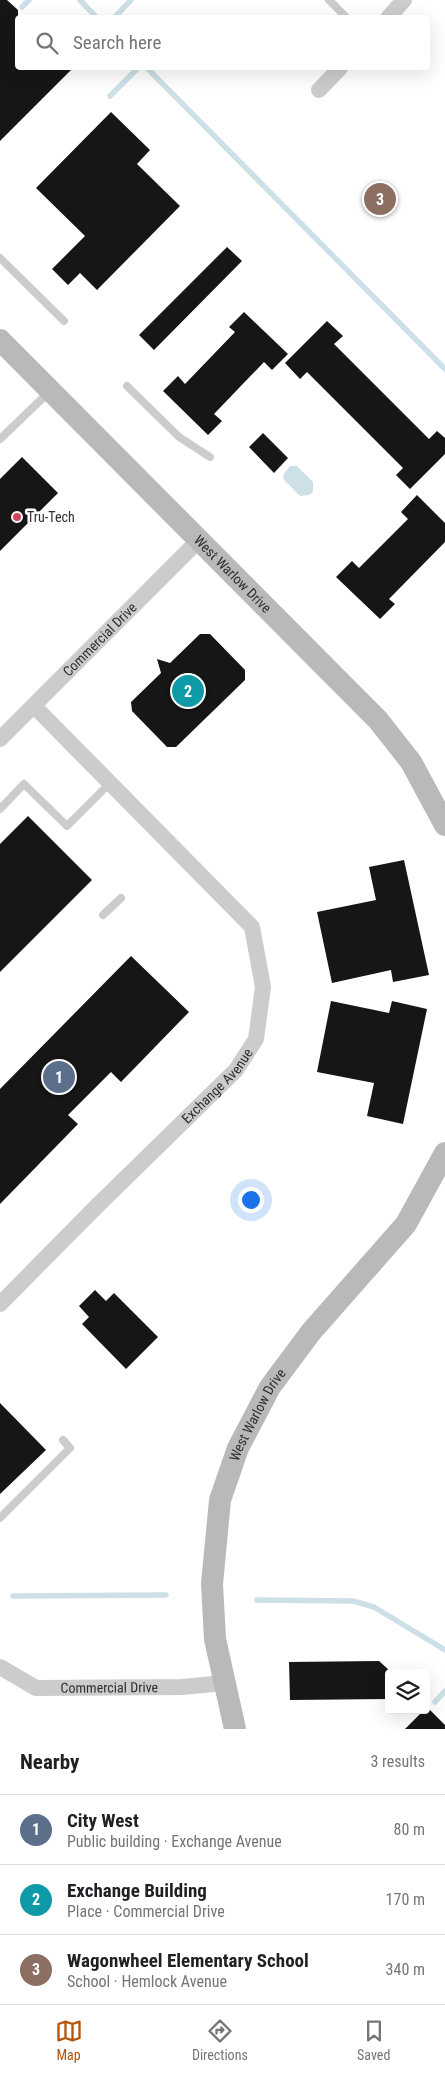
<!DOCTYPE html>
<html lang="en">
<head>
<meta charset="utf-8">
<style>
  body { margin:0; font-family:"Roboto Condensed",sans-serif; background:#f2f2f2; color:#202124 }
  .controls { position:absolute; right:15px; bottom:15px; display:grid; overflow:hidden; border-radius:5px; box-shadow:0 5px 20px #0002 }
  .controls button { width:45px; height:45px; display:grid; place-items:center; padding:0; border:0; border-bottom:1px solid #e0e0e0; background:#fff; color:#202124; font:25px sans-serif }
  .you { position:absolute; left:250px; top:1199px; width:18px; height:18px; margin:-12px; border:4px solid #fff; border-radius:50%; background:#1a73e8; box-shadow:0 0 0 8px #1a73e833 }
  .badge { display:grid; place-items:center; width:32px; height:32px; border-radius:50%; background:#b45309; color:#fff; font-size:16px; font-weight:700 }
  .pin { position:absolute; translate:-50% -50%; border:2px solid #fff; box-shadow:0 1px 5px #0006 }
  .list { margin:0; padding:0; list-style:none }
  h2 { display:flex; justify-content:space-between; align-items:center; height:65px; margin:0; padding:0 20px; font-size:21px }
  h2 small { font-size:16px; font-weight:400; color:#757577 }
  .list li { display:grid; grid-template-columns:32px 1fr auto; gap:15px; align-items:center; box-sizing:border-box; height:70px; padding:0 20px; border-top:1px solid #e0e0e0 }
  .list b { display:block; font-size:19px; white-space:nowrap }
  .list p { margin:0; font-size:16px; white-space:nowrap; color:#757577 }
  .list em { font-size:16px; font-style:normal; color:#757577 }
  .icon { flex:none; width:28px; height:28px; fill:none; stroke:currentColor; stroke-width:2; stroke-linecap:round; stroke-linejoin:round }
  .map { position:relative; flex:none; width:445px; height:1729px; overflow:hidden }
  .search { position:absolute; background:#fff; box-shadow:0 5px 20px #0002; left:15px; right:15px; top:15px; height:55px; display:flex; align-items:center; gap:12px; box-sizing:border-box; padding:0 18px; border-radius:5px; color:#757577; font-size:19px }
  .sheet { height:275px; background:#fff }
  nav { display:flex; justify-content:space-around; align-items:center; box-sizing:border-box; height:70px; border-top:1px solid #e0e0e0; background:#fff; font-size:14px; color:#757577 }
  nav a { display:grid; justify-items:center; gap:2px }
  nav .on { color:#b45309 }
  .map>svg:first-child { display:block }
  .water { fill:#cde0e8 }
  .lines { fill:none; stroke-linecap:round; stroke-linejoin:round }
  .stream { stroke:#cde0e8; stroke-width:5.5 }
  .building { fill:#161616 }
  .lane { stroke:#ccc; stroke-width:8 }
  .street { stroke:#ccc; stroke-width:16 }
  .secondary { stroke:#b9b9b9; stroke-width:22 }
  .poi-dot { fill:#d1465c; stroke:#fff; stroke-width:2 }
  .labels { text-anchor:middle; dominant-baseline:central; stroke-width:5; stroke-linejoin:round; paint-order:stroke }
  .poi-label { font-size:14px; fill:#2f2f2f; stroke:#fff; text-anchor:start }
  .street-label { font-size:14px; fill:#2f2f2f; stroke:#fff }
</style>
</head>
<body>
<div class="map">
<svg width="445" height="1729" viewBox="0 0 445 1729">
  <rect width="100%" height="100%" fill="#fff"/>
  <path class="water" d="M 290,466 L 297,466 L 313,482 L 313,492 L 309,495 L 300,496 L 284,480 L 283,475 Z"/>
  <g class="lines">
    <path class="stream" d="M 80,0 L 97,18
      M 22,7 L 29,0
      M 114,18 L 131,0
      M 147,68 L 445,369
      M 110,96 L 138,68
      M 13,1596 L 166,1595
      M 257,1600 L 353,1601 L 374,1607 L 445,1650
      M 435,1702 L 445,1691"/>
  </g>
  <path class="building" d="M 0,0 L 7,0 L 18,10 L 18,68 L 73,68 L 0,141 Z
    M 111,112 L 150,150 L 137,164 L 180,206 L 97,290 L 80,273 L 68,285 L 52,269 L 85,236 L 36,188 Z
    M 227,247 L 242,261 L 154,350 L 139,335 Z
    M 244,312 L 288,354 L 272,370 L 264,362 L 214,414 L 222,421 L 208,435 L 163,391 L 178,376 L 185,384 L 235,332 L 229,327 Z
    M 327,321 L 343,336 L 334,344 L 429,439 L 437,431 L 445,438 L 445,454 L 410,489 L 396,475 L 403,468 L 307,372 L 300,379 L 285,363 Z
    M 263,433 L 288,458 L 274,473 L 249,447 Z
    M 22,457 L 58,493 L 0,551 L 0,479 Z
    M 417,495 L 445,523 L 445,542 L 389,599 L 395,604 L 380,619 L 336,577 L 352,561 L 359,568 L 408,519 L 401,512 Z
    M 200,634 L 210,634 L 245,670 L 245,680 L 176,747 L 167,747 L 132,711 L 131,702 L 161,673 L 157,659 L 170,663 Z
    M 28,816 L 92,880 L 0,972 L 0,844 Z
    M 404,860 L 429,975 L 393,982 L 391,970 L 332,983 L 317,912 L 376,900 L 369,867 Z
    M 131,956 L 189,1012 L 121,1082 L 111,1072 L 68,1115 L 78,1124 L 0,1204 L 0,1089 Z
    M 331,1001 L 389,1013 L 392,1001 L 427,1009 L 403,1124 L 367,1116 L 374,1083 L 317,1072 Z
    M 95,1290 L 106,1301 L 114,1293 L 158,1337 L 126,1369 L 82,1324 L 89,1317 L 79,1306 Z
    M 0,1403 L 46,1450 L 0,1494 Z
    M 379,1661 L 389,1670 L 389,1699 L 290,1700 L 289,1662 Z
    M 427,1707 L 445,1725 L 445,1729 L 405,1729 L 424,1710 L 426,1710 Z"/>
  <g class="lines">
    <path class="lane" d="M 329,0 L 347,18
      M 0,258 L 64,321
      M 127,386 L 179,437 L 210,457
      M 0,439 L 49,392
      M 0,809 L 24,784 L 67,826 L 110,783
      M 103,915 L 121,898
      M 0,1518 L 70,1448 L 63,1440"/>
    <g class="street">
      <path d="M 388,18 L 404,0"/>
      <path d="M 319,90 L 340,68"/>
      <path id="s1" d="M 0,739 L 199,540"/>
      <path id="s2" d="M 0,1304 L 95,1208 L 236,1070 L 256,1039 L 263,987 L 252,927 L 34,706"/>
      <path id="s3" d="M 0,1667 L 36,1688 L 182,1687 L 224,1683"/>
    </g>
    <g class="secondary">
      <path id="s4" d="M 0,340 L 378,720 L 411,762 L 445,825"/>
      <path id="s5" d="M 235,1729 L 215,1639 L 212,1584 L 220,1500 L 238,1448 L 270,1387 L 311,1332 L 406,1224 L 445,1153"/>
    </g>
  </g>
  <circle class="poi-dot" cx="17" cy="517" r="5"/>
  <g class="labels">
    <g class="poi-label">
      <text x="27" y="517">Tru-Tech</text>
    </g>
    <g class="street-label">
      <text stroke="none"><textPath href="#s4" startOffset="330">West Warlow Drive</textPath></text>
      <text stroke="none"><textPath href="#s1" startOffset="141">Commercial Drive</textPath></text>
      <text stroke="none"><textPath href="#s2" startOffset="308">Exchange Avenue</textPath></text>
      <text stroke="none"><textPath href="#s5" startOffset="325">West Warlow Drive</textPath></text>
      <text stroke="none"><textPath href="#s3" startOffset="115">Commercial Drive</textPath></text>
    </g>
  </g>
</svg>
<div class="controls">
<button><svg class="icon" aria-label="layers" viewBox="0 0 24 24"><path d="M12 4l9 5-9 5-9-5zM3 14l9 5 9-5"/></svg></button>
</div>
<div class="you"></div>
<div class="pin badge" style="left:59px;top:1077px;background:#5c6f8a">1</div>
<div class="pin badge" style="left:188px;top:691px;background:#0f9aa8">2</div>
<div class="pin badge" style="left:380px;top:199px;background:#8d6e63">3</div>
<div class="search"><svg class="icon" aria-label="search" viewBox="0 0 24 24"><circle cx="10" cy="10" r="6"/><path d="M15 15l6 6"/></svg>Search here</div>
</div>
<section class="sheet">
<h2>Nearby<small>3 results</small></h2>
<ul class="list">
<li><span class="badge" style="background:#5c6f8a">1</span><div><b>City West</b><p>Public building · Exchange Avenue</p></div><em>80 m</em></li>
<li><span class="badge" style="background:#0f9aa8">2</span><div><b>Exchange Building</b><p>Place · Commercial Drive</p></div><em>170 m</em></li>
<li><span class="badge" style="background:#8d6e63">3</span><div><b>Wagonwheel Elementary School</b><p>School · Hemlock Avenue</p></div><em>340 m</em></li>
</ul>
</section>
<nav>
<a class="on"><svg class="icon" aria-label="map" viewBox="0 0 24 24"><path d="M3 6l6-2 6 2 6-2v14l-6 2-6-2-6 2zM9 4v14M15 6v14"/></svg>Map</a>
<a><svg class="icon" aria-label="directions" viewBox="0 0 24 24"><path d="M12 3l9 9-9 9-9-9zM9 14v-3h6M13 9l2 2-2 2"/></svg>Directions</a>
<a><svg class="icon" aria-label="saved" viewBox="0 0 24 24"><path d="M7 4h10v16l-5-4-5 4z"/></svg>Saved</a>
</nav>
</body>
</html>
